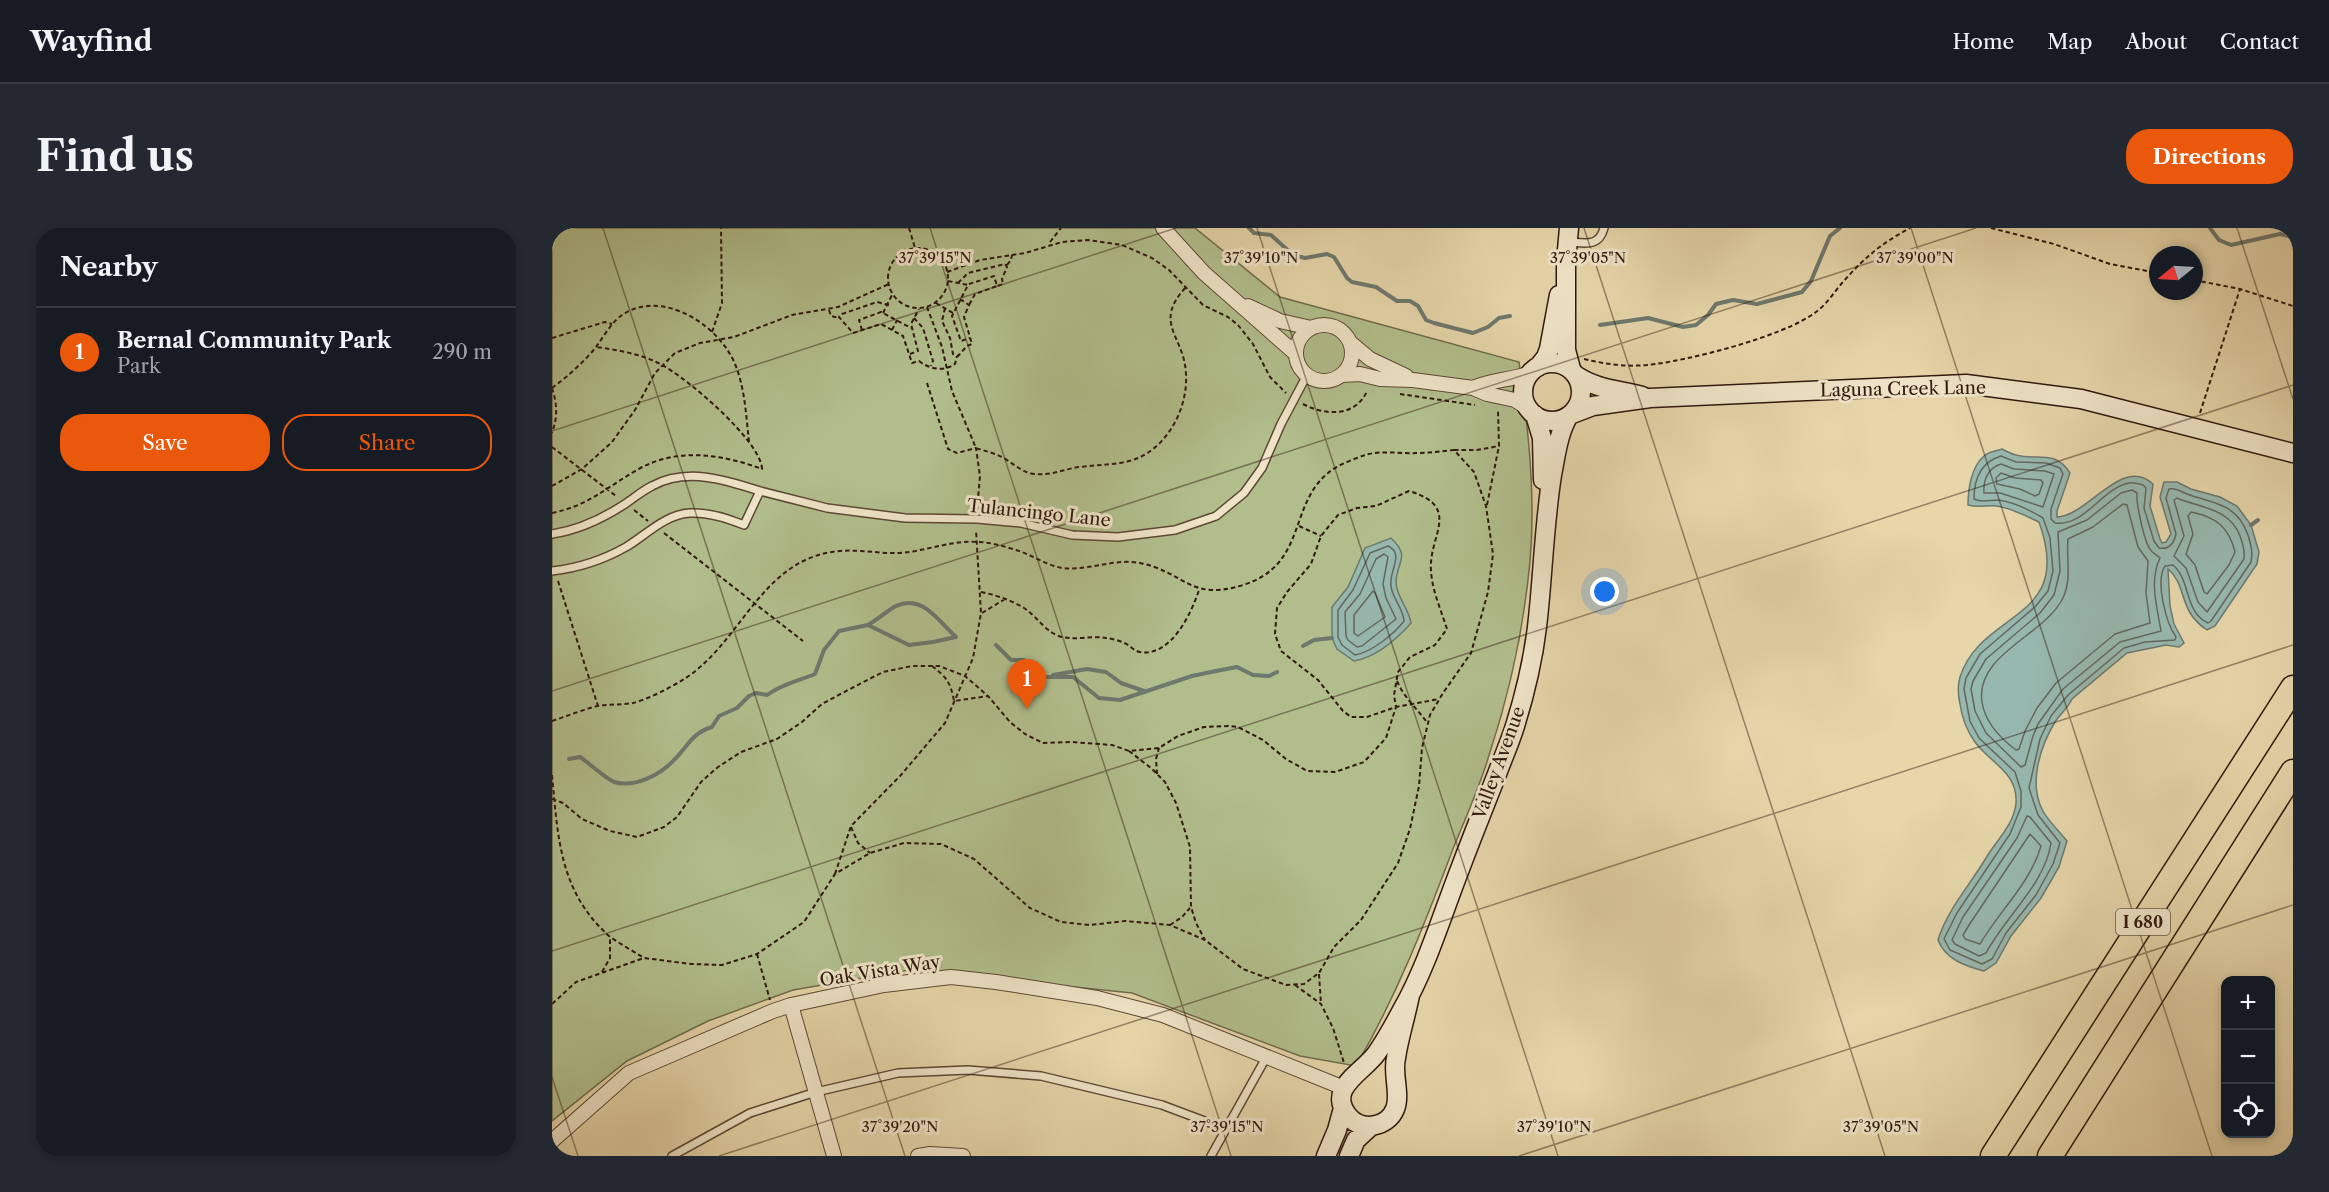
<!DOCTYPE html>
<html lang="en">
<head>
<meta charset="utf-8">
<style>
  body { margin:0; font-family:"Libre Caslon Text",serif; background:#242831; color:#f1f3f6 }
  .controls { position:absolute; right:18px; bottom:18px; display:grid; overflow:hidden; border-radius:12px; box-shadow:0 3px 9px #0003 }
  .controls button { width:54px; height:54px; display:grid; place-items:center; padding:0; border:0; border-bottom:2px solid #363941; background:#171b24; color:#f1f3f6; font:30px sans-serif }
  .compass { position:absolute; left:1597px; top:18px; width:54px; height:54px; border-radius:50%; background:#171b24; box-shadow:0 3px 9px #0003; rotate:252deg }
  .you { position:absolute; left:1053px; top:364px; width:21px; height:21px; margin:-15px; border:4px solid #fff; border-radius:50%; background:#1a73e8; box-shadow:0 0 0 9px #1a73e833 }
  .badge { display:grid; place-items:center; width:39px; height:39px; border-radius:50%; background:#ea580c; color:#fff; font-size:20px; font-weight:700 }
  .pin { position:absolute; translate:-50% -50px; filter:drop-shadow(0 2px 3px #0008) }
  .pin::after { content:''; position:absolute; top:32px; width:21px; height:18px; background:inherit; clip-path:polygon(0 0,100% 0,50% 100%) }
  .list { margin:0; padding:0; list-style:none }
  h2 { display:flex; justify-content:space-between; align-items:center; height:78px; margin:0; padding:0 24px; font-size:26px }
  h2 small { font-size:20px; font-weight:400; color:#9ea1a6 }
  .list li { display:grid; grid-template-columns:39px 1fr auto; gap:18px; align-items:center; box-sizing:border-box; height:90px; padding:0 24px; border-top:2px solid #363941 }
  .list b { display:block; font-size:22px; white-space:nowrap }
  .list p { margin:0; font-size:20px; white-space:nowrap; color:#9ea1a6 }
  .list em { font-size:20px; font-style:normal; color:#9ea1a6 }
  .actions { display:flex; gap:12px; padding:18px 24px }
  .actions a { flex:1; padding:14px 0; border:2px solid #ea580c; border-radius:24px; text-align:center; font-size:21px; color:#ea580c }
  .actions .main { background:#ea580c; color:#fff }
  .icon { flex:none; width:33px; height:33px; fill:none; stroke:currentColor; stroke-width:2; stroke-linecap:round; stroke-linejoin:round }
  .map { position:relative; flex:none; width:1741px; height:928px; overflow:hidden; border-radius:24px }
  header { display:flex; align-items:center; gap:36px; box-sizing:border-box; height:84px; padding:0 30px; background:#171b24; border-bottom:2px solid #363941 }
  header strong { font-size:28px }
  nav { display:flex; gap:33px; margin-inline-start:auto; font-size:21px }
  .intro { display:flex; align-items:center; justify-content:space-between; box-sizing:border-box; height:144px; padding:0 36px }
  h1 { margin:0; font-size:42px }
  .button { padding:15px 27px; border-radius:24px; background:#ea580c; color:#fff; font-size:21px; font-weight:700 }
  main { display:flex; gap:36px; padding:0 36px }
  aside { flex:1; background:#171b24; border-radius:24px; box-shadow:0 3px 9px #0003 }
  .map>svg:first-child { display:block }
  .green { fill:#b1be8c; stroke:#706b4c; stroke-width:1.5 }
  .water { fill:#97b8af; stroke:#6d786e; stroke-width:1.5 }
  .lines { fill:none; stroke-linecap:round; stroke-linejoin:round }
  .shore { stroke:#63685e; stroke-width:1.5 }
  .stream { stroke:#6d786e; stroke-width:4 }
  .lane-casing { stroke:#5d4834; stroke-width:10 }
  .street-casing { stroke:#5d4834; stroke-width:16 }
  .secondary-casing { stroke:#2f180d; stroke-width:21 }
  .highway-casing { stroke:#2f180d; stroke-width:27 }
  .path { stroke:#2f180d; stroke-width:2; stroke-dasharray:4.5 3; stroke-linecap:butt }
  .lane { stroke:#efe4c8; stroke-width:7 }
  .street { stroke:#efe4c8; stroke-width:14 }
  .secondary { stroke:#efe4c8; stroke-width:18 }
  .highway { stroke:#e6d6aa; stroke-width:24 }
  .ticks { fill:none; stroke:#2f180d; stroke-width:1.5; stroke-opacity:0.45 }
  .labels { text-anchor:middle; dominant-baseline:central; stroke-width:6; stroke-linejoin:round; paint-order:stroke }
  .shield { fill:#efe4c8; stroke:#695545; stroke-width:1.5 }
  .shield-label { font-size:16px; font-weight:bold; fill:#2f180d }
  .street-label { font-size:18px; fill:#2f180d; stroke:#efe4c8 }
  .ticks-label { font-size:15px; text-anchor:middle; fill:#2f180d; stroke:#efe4c8; stroke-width:6; stroke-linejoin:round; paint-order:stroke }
</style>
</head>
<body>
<header>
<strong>Wayfind</strong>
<nav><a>Home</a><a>Map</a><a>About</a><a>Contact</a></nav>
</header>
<div class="intro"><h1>Find us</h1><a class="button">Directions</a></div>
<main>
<aside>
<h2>Nearby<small></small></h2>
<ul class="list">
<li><span class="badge">1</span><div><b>Bernal Community Park</b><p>Park</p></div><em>290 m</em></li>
</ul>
<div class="actions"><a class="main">Save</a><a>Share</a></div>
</aside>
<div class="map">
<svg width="1741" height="928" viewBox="0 0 1741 928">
  <rect width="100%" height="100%" fill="#e6d6aa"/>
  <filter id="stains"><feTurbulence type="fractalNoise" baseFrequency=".00333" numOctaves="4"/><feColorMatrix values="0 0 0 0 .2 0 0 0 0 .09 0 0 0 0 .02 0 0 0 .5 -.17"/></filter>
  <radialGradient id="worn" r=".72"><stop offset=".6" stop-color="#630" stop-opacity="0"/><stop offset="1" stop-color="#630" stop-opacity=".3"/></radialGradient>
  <path class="green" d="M 0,0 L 643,0 L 728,69 L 967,134 C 976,200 984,266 978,333 C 972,398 958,463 938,524 C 928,559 912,593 899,626 C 872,698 843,771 804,838 L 748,828 L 580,765 L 357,742 L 241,762 L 156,793 L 75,833 L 0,893 Z"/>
  <path class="water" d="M 1450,221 C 1454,223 1459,226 1464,227 C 1485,233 1503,221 1518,245 L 1505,283 L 1505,289 C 1536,288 1570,227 1601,256 L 1598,278 L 1608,311 L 1610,315 L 1614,314 L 1619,306 L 1608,269 L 1612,254 L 1625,254 L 1639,261 L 1668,269 L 1685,278 L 1699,297 L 1707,324 L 1705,336 L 1663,398 L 1655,402 C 1625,382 1636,358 1616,341 L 1618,378 L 1622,396 L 1632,415 L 1627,419 L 1614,417 L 1575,425 L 1520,471 C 1516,480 1508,486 1503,494 C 1488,519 1476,556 1491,583 C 1497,594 1507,603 1515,613 L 1507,639 L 1489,670 L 1459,708 L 1444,735 L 1432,743 C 1413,738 1393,731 1386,712 C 1395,682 1418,657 1434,630 C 1444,613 1462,597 1464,575 C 1466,544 1438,535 1423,514 C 1415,503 1410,490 1408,476 C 1406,467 1405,459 1408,449 C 1430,381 1523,394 1487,294 C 1474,288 1459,280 1445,278 C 1435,277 1426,280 1416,277 C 1416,262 1419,239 1432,228 C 1436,224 1444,223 1450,221 Z
    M 839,310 C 859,329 845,333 844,354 C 844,369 857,380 859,395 C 844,412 824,429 802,433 L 785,421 L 780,410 L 780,379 L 796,359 L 813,320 Z"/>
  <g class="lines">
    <path class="shore" d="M 1449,228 L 1464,234 L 1494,235 L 1508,240 L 1511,246 L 1499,281 L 1499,291 L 1503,295 C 1533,299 1550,260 1577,255 C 1582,254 1587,256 1591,257 L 1594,260 L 1592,280 L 1602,313 L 1607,320 C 1617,322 1622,315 1624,306 L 1614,270 L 1617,261 C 1625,259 1630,265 1638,267 C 1664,276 1685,276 1696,307 C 1699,317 1701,324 1699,334 L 1659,393 L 1656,395 C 1632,384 1639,352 1621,337 L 1613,338 C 1603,353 1614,395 1624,409 L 1623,412 L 1593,414 L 1572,420 L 1516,467 L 1499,488 L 1488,511 L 1477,560 L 1486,587 L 1508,615 L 1501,636 L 1484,667 L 1454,705 L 1440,731 L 1430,736 L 1398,722 L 1392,711 L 1405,685 L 1458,606 L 1469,579 L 1469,563 L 1463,544 L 1427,510 L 1418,493 L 1412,461 L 1414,450 L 1428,426 L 1483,379 L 1496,363 L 1501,343 L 1498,310 L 1491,290 C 1478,282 1461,274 1446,272 C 1437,272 1430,275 1422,271 C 1422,251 1429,234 1449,228 Z
      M 1449,236 L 1462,241 L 1493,243 L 1502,246 L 1491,279 L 1448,265 L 1432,265 C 1431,252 1436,240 1449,236 Z
      M 1449,245 L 1463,250 L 1489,252 L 1491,255 L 1487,266 L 1483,268 L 1468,261 L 1445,256 L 1444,250 Z
      M 1580,262 L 1585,265 C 1584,275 1592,313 1598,321 C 1600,325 1605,327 1608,330 C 1597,352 1605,379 1609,403 L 1568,414 L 1511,461 L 1486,496 L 1481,508 L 1473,537 L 1469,539 L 1434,505 L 1423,483 L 1419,461 L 1421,453 L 1434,431 L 1488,385 L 1502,367 L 1508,343 L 1506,304 L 1535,292 L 1569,265 Z
      M 1625,270 C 1648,280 1678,280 1688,308 C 1691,316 1693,323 1692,331 L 1655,384 L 1646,374 L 1634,340 L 1622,328 L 1632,308 L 1622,272 Z
      M 1571,276 L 1575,277 L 1586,319 L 1596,333 L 1594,365 L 1598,395 L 1563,406 L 1504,455 L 1485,480 L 1473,503 L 1467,521 L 1464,522 C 1448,510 1433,495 1430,474 C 1423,426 1492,408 1511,370 C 1520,351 1514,331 1516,311 L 1541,299 Z
      M 1639,284 C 1664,289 1677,299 1683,324 L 1677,337 L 1655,366 L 1652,364 L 1643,337 L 1634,326 L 1641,306 L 1636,288 Z
      M 836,318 C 851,325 840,339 839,352 C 837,368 851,378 852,393 C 842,406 820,424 803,427 L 790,417 L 786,409 L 786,382 L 801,362 L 818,325 Z
      M 832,326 L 836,329 L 831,356 L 834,370 L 844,391 L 810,418 L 805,419 L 796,412 L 794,408 L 793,384 L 808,366 L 824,331 Z
      M 821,363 L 823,365 L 833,389 L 806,408 L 802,405 L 802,387 Z
      M 1475,588 L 1478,589 L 1499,615 C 1493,656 1453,689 1434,725 L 1427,728 L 1403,716 L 1400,712 L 1411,689 L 1465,610 Z
      M 1478,606 L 1489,618 C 1478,656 1447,683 1428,716 L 1413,711 L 1411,707 L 1419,694 Z"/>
    <path class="stream" d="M 697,0 L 702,5 L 719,7 L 741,27 L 753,30 L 775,26 L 782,29 L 795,50 L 800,54 L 824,59 L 845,73 L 858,73 L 866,78 L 874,92 L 882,95 L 921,105 L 936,99 L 947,90 L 958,88
      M 1658,0 L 1667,12 L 1679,17 L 1728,6 L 1741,9
      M 1048,97 L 1096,90 L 1131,99 L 1144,97 L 1156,87 L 1164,76 L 1181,72 L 1205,76 L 1250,64 L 1259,53 L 1278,8 L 1288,0
      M 1699,297 L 1706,292
      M 316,397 C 326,391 335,383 344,378 C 371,366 386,393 403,408
      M 444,417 L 459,432 L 472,432 L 488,449 L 521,449 L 547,470 L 568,472 L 640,448 L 664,443 L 685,439 L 701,447 L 717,448 L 725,444
      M 751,418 L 762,412 L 780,410
      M 501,447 L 535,441 L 554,444 L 569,455 L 592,463
      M 17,531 L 28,529 C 37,535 53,550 62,554 C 83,560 108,547 122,532 C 136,518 140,505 160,499 L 167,488 L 185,480 L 197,468 L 204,465 L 215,467 C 230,456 246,453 263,446 L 272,422 L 287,403 L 316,397 L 357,417 L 381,414 L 404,409"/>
    <g class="lane-casing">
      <path id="lane" d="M 1018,14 C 1034,15 1047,19 1052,0
        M 208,263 L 275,280 L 353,290 L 425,291 L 469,295 L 520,307 L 566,309 L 623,302 L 664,288 L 692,265 L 710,240 L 729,196 L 755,147
        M 0,306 C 27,302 50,291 73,276 C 82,270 90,263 100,258 C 135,239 174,252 208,263 L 192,297 C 175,290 157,284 138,285 C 114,286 94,307 74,319 C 51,332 27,340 0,343
        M 120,928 L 198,885 L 264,864 L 346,845 L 416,842 L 489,848 L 610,877 L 674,901
        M 659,928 L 715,828"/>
    </g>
    <g class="street-casing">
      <path id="street" d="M 611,0 L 652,45 L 744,126
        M 696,78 L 728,93 L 759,100
        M744 125a28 28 0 1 1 56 0a28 28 0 1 1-56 0Z
        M 799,115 L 818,131 L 854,148
        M 790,147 L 808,146 L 828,151 L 861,152 L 921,160 L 935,166 L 963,172 L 977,181
        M 921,160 C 939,152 959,152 978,145
        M 239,777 L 282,928
        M 0,913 L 77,845 L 221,783 L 239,777 L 332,757 L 399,749 L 444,754 L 545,770 L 611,787 L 792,860
        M 366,928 L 378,926 L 411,928"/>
    </g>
    <g class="secondary-casing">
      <path id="secondary" d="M 1017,0 L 1014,33 L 1014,122 L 1019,141
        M971 164a29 29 0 1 1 58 0a29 29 0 1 1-58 0Z
        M 986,139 L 994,129 L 997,121 L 1007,67
        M 1025,148 C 1044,161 1068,162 1090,168
        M 1020,186 L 1041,178 L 1098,170 L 1414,156 L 1529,171 L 1741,225
        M 983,187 L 990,210 L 991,252
        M 858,767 C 854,788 847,809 844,830 C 840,846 849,866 843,881 C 836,899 810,904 797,889 C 773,861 810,845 824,826 C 834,812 842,797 850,782 C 875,738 890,687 908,641 C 920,609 933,577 945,546 C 951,530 958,514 963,498 C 973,466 981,432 985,399 C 991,348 992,297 1000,247 C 1004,227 1006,207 1016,189
        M 774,928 L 785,902 L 791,880
        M 797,928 L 804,912 L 819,898"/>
    </g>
    <g class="highway-casing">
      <path id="highway" d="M 1441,928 L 1741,460
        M 1498,928 L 1741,544"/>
    </g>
    <path class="path" d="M 357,0 L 363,20
      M 1439,0 L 1502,16 L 1558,36 L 1606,45
      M 498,14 L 509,0
      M336 50a30 30 0 1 1 60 0a30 30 0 1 1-60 0Z
      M 455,37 L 459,32 L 460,27
      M 395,44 L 428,32 L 473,25 L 510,14 L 536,12 L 570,17 L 600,30 L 617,42 L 651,77 L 676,89 L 686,97 L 701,116 L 718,149 L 734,165
      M 1642,52 L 1688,61 L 1741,78
      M 396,53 L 416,57 L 400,88 L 409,113 L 418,110
      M 406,55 L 416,45 L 453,36 L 455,39 L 450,51 L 451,56 L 445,58
      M 417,56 L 442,48 L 445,58 L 423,66 L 417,77
      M 384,75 L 401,85
      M 337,77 L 325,74 L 290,86 L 287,89 L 301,105 L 329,96 L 351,108 L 360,135 L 367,133 C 377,141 392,144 403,136 L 405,128
      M 375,79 L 390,119 L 400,163 L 424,220 C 433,223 442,225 450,229 C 461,235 469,244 482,246 C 499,248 512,241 527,239 C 543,237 558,237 573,234 C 611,227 636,184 634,147 C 633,107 599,96 635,58
      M 393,80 L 390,93 L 398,110 L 401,126 L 406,128 L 415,118 L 420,116 L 412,89 L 417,77 L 408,71
      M 277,82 L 279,88 L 287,90
      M 331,85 L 340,67
      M 362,90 L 371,100 L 381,133 L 379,138
      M 310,102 L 307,92 L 329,84 L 359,100
      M 340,102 L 345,92
      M 160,104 L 170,75 L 169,0
      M 0,110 L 53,94 L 60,96
      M 358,126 L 366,123 L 359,96 L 367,81
      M 1032,131 C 1053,136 1074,139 1095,137 C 1136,133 1233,108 1264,84 C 1274,77 1283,63 1291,54 C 1312,30 1330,15 1358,0
      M 375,155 L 396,221 L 405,225 L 424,220 L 428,248 L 425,282
      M 0,160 C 16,148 32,134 44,119 C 52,108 59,95 70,87 C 110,60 167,97 183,136 C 193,160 194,188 197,213
      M 0,160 C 5,175 6,189 0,205
      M 848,166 L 923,177
      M 751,176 C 773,188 804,189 815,163
      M 1648,185 L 1688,61
      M 0,219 L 64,268
      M 902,222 L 925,222 L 947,218
      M 0,258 L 30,241 L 60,214 L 83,182 L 103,145 L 123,125 L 148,115 L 182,109 L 240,87 L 286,79 L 337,56
      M 935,277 L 947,218 L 946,182
      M 82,282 L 96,293
      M 0,285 C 36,278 55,259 85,242 C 124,219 169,226 210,241 C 209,213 135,150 110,137 C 90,126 66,122 44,119
      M 747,298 L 769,308
      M 112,305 L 251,413
      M 6,353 L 46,478
      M 429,364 C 444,367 459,372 472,380 C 484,388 491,400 504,407 C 520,414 538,407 554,410 C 561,411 570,413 576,417 C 580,420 583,423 588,424 C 619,429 639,386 647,362
      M 430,385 L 453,371
      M 380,438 C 395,449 399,456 402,473 L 436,468
      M 845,453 C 852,470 866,481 876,496
      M 0,493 C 15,488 30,482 45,478 C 57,476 69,477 81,475 C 96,471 116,461 129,453 C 188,418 207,335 280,324 C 303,320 326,326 348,325 C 374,323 400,312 426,314 C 438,314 455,319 467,323 C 482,328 494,337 510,340 C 537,343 562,330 588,335 C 633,344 638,374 691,357 C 755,337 736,278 776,245 C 785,237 802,231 813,227 C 829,222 849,226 865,225 C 878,225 890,223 902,222 L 922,244 L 934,278 L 941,326 L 936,364 L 919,425 L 891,465 L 878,487 L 870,520 L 867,558 L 858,601 L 846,635 L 809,692 L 782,719 L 767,745 L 752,756 L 734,757 L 691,741 L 653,712 L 618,697 L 573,693 L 538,697 L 509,694 L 478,680 L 422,631 L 389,616 L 352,615 L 318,625 L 283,646 L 252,694 L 205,726 L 170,737 L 139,736 L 92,730 L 24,754 L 0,776
      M 577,523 L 599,540 L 613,554 L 624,575 L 638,619 L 639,679 L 644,695 L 653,712
      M 605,546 L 604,531 L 607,520
      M 0,547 C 6,609 7,663 57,708 C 68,716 81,723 92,730
      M 0,571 L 11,575 L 30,591 L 58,603 L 85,609 L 112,599 L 125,589 L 149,554 L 166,539 L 189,524 L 225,511 L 250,494 L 270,476 L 296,462 L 331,444 L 360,438 L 387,438 L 413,448 L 436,468 L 458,494 L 473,506 L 491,515 L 520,514 L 560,517 L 577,523 L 607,520 L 626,508 L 652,499 L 677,498 L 686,499 L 711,512 L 734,531 L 755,543 L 783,544 L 812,534 L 834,510 L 844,479 L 842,467 L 846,444 L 858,429 L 883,417 L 895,401 C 889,382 880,362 879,343 C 876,308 911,279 857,263 L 824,278 L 805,280 L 786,287 L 769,308 L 759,336 L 735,364 L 725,380 L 723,406 L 729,423 L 766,452 L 791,483 L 799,489 L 815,489 L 844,479 L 887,471
      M 299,599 L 306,615 L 318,625
      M 283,646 L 299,598 L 349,547 L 393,495 L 421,430 L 429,385 L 424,302
      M 618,697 L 630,689 L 638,680
      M 205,726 L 218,772
      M 50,744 L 58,730 L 58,710
      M 767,746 L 769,776
      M 743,757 L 769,776 L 781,800 L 792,835"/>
    <use href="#lane" class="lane"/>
    <use href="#street" class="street"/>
    <use href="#secondary" class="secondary"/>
    <use href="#highway" class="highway"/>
  </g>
  <path class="ticks" d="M 51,0 L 353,928M 378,0 L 679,928M 705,0 L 1006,928M 1032,0 L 1333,928M 1359,0 L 1660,928M 1685,0 L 1741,171M 0,203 L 624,0M 0,463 L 1424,0M 0,723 L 1741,157M 0,849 L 26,928M 167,928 L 1741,417M 967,928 L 1741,677"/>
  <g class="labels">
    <rect class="shield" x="1564" y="681" width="54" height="26" rx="4.5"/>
    <g class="shield-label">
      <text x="1591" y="694">I 680</text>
    </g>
    <g class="street-label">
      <text transform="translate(1351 161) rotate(-1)">Laguna Creek Lane</text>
      <text transform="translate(487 285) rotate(6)">Tulancingo Lane</text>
      <text transform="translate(947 535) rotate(-70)">Valley Avenue</text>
      <text transform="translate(328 743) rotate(-9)">Oak Vista Way</text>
    </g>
  </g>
  <g class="ticks-label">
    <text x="383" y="35">37°39'15"N</text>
    <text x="709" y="35">37°39'10"N</text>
    <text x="1036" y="35">37°39'05"N</text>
    <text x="1363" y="35">37°39'00"N</text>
    <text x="348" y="904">37°39'20"N</text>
    <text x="675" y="904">37°39'15"N</text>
    <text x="1002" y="904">37°39'10"N</text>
    <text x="1329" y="904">37°39'05"N</text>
  </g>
  <rect width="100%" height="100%" filter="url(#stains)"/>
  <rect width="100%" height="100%" fill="url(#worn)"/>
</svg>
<div class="controls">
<button>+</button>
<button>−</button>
<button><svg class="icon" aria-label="locate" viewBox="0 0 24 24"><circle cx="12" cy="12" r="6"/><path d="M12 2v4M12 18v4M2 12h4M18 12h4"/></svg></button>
</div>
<svg class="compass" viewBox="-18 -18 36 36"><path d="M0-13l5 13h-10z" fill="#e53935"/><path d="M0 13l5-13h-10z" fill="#9ea1a6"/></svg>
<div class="you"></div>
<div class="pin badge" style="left:475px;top:481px">1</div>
</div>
</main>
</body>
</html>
